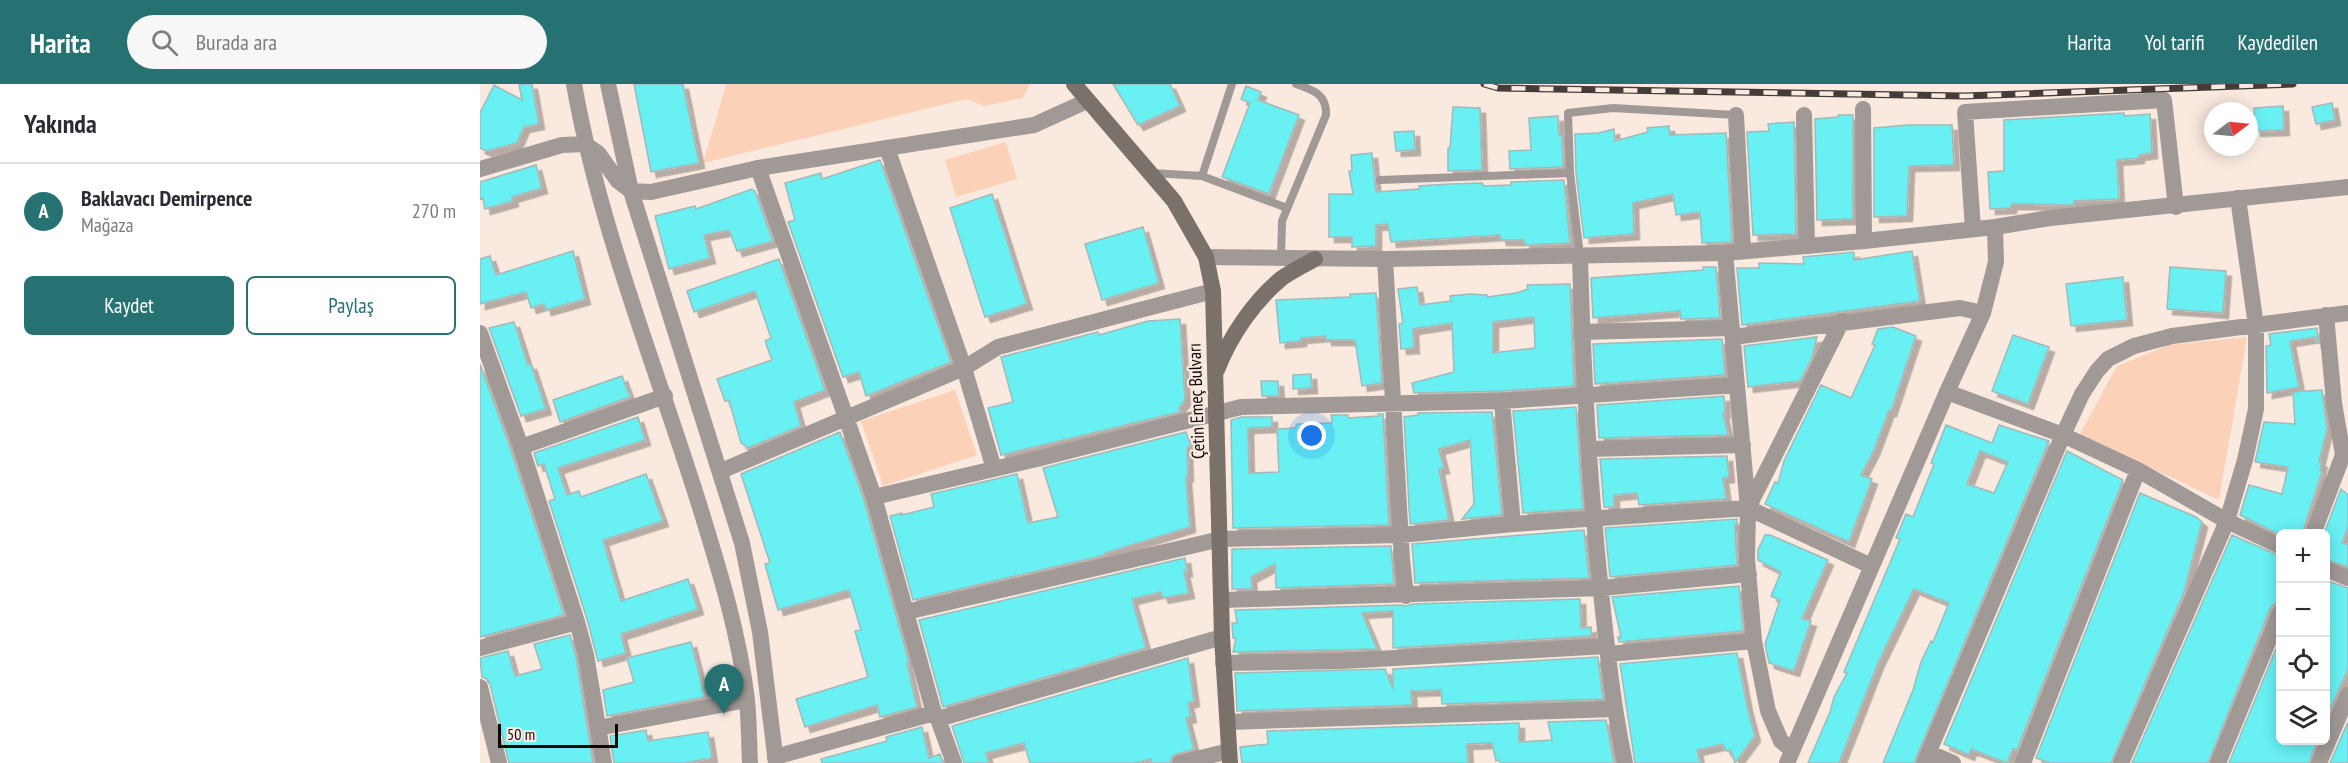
<!DOCTYPE html>
<html lang="tr">
<head>
<meta charset="utf-8">
<style>
  body { margin:0; font-family:"PT Sans Narrow",sans-serif; background:#f7f7f7; color:#2b2b33 }
  .controls { position:absolute; right:18px; bottom:18px; display:grid; overflow:hidden; border-radius:9px; box-shadow:0 3px 15px #0003 }
  .controls button { width:54px; height:54px; display:grid; place-items:center; padding:0; border:0; border-bottom:2px solid #e1e1e2; background:#fff; color:#2b2b33; font:30px sans-serif }
  .compass { position:absolute; left:1724px; top:18px; width:54px; height:54px; border-radius:50%; background:#fff; box-shadow:0 3px 15px #0003; rotate:74deg }
  .scale { position:absolute; left:18px; bottom:15px; width:120px; box-sizing:border-box; padding-left:6px; border:3px solid #0f0a07; border-top:0; font-size:16px; line-height:21px; white-space:nowrap; color:#0f0a07; -webkit-text-stroke:4px #f9e9df; paint-order:stroke }
  .you { position:absolute; left:832px; top:352px; width:21px; height:21px; margin:-15px; border:4px solid #fff; border-radius:50%; background:#1a73e8; box-shadow:0 0 0 9px #1a73e833 }
  .badge { display:grid; place-items:center; width:39px; height:39px; border-radius:50%; background:#267172; color:#fff; font-size:20px; font-weight:700 }
  .pin { position:absolute; translate:-50% -50px; filter:drop-shadow(0 2px 3px #0008) }
  .pin::after { content:''; position:absolute; top:32px; width:21px; height:18px; background:inherit; clip-path:polygon(0 0,100% 0,50% 100%) }
  .list { margin:0; padding:0; list-style:none }
  h2 { display:flex; justify-content:space-between; align-items:center; height:78px; margin:0; padding:0 24px; font-size:26px }
  h2 small { font-size:20px; font-weight:400; color:#7c7c81 }
  .list li { display:grid; grid-template-columns:39px 1fr auto; gap:18px; align-items:center; box-sizing:border-box; height:96px; padding:0 24px; border-top:2px solid #e1e1e2 }
  .list b { display:block; font-size:22px; white-space:nowrap }
  .list p { margin:0; font-size:20px; white-space:nowrap; color:#7c7c81 }
  .list em { font-size:20px; font-style:normal; color:#7c7c81 }
  .actions { display:flex; gap:12px; padding:18px 24px }
  .actions a { flex:1; padding:14px 0; border:2px solid #267172; border-radius:9px; text-align:center; font-size:21px; color:#267172 }
  .actions .main { background:#267172; color:#fff }
  .icon { flex:none; width:33px; height:33px; fill:none; stroke:currentColor; stroke-width:2; stroke-linecap:round; stroke-linejoin:round }
  .map { position:relative; flex:none; width:1868px; height:679px; overflow:hidden }
  header { display:flex; align-items:center; gap:36px; box-sizing:border-box; height:84px; padding:0 30px; background:#267172; color:#fff }
  header strong { font-size:28px }
  nav { display:flex; gap:33px; margin-inline-start:auto; font-size:21px }
  .search { width:420px; height:54px; background:#f7f7f7; display:flex; align-items:center; gap:15px; box-sizing:border-box; padding:0 21px; border-radius:33px; color:#7c7c81; font-size:22px }
  main { display:flex }
  aside { flex:1; background:#fff }
  .map>svg:first-child { display:block }
  .green { fill:#fbd1b7 }
  .building { fill:#68f0f3; stroke:#a4b8b8; stroke-width:1.5; fill-rule:evenodd; filter:url(#shadow) }
  .lines { fill:none; stroke-linecap:round; stroke-linejoin:round }
  .service { stroke:#a09995; stroke-width:8 }
  .minor { stroke:#a09995; stroke-width:16 }
  .tertiary { stroke:#a09995; stroke-width:16 }
  .secondary { stroke:#7b716b; stroke-width:16 }
  .rail-casing { stroke:#443c38; stroke-width:7 }
  .rail { stroke:#f9e9df; stroke-width:4.5; stroke-dasharray:14; stroke-linecap:butt }
  .labels { text-anchor:middle; dominant-baseline:central; stroke-width:4.5; stroke-linejoin:round; paint-order:stroke }
  .street-label { font-size:18px; fill:#0f0a07; stroke:#f9e9df }
</style>
</head>
<body>
<header>
<strong>Harita</strong>
<div class="search"><svg class="icon" aria-label="search" viewBox="0 0 24 24"><circle cx="10" cy="10" r="6"/><path d="M15 15l6 6"/></svg>Burada ara</div>
<nav><a>Harita</a><a>Yol tarifi</a><a>Kaydedilen</a></nav>
</header>
<main>
<aside>
<h2>Yakında<small></small></h2>
<ul class="list">
<li><span class="badge">A</span><div><b>Baklavacı Demirpence</b><p>Mağaza</p></div><em>270 m</em></li>
</ul>
<div class="actions"><a class="main">Kaydet</a><a>Paylaş</a></div>
</aside>
<div class="map">
<svg width="1868" height="679" viewBox="0 0 1868 679">
  <defs>
    <filter id="shadow"><feDropShadow dx="5.5" dy="5.5" stdDeviation="0" flood-color="#0004"/></filter>
  </defs>
  <rect width="100%" height="100%" fill="#f9e9df"/>
  <path class="green" d="M 244,0 L 550,0 L 543,14 L 504,22 L 486,15 L 223,79 L 246,1 Z
    M 526,58 L 537,95 L 476,113 L 465,76 Z
    M 1767,253 L 1739,416 L 1600,350 L 1637,282 L 1689,261 Z
    M 475,306 L 497,371 L 403,402 L 381,337 Z"/>
  <path class="building" d="M 39,0 L 52,0 L 59,40 L 44,43 L 37,59 L 6,67 L 0,64 L 0,29 L 14,1 L 42,16 Z
    M 154,0 L 203,0 L 219,79 L 171,88 Z
    M 633,0 L 690,0 L 700,22 L 658,41 Z
    M 766,2 L 781,8 L 778,16 L 819,31 L 789,110 L 742,93 L 770,19 L 761,15 Z
    M 1852,19 L 1855,36 L 1836,40 L 1832,23 Z
    M 1803,22 L 1804,46 L 1775,47 L 1774,24 Z
    M 973,23 L 1000,24 L 1002,86 L 968,87 L 968,64 L 970,64 Z
    M 1644,29 L 1644,32 L 1670,30 L 1672,69 L 1659,71 L 1659,74 L 1637,76 L 1639,115 L 1594,117 L 1594,121 L 1531,120 L 1531,124 L 1510,125 L 1508,88 L 1524,87 L 1524,36 Z
    M 1358,31 L 1373,31 L 1373,135 L 1337,136 L 1335,35 L 1358,33 Z
    M 1078,32 L 1079,51 L 1082,51 L 1083,83 L 1030,85 L 1029,67 L 1051,66 L 1049,34 Z
    M 1314,38 L 1316,150 L 1273,151 L 1267,48 L 1289,47 L 1288,40 Z
    M 1428,41 L 1472,41 L 1474,81 L 1429,82 L 1427,132 L 1394,133 L 1394,44 Z
    M 1189,42 L 1190,51 L 1246,49 L 1252,158 L 1222,159 L 1220,128 L 1196,131 L 1193,110 L 1153,119 L 1154,150 L 1104,154 L 1096,89 L 1095,50 L 1119,49 L 1134,45 L 1135,57 L 1168,48 L 1167,44 Z
    M 934,47 L 935,66 L 916,67 L 914,48 Z
    M 892,69 L 896,108 L 939,105 L 939,102 L 969,100 L 1002,99 L 1004,102 L 1031,101 L 1031,98 L 1084,96 L 1090,159 L 1045,161 L 1044,156 L 1021,156 L 1020,151 L 911,158 L 908,140 L 896,141 L 896,162 L 872,163 L 872,153 L 849,153 L 849,110 L 873,110 L 869,87 L 872,87 L 871,71 Z
    M 400,76 L 471,278 L 386,312 L 379,288 L 363,293 L 308,138 L 315,136 L 305,99 L 341,89 L 342,95 Z
    M 56,81 L 62,104 L 32,113 L 33,117 L 5,125 L 3,114 L 0,115 L 0,98 Z
    M 272,105 L 275,107 L 293,157 L 257,167 L 249,146 L 224,151 L 230,174 L 189,185 L 175,132 L 215,122 L 216,125 Z
    M 512,110 L 547,220 L 505,233 L 470,124 Z
    M 663,143 L 679,199 L 622,216 L 605,160 Z
    M 93,167 L 105,215 L 66,226 L 64,220 L 51,224 L 46,208 L 0,220 L 0,175 L 10,172 L 16,191 Z
    M 1432,167 L 1440,217 L 1262,241 L 1257,184 L 1279,184 L 1279,179 L 1324,180 L 1323,173 L 1374,168 L 1374,176 Z
    M 299,175 L 345,306 L 314,318 L 321,342 L 268,364 L 261,359 L 249,316 L 245,317 L 237,295 L 292,276 L 285,257 L 291,254 L 275,207 L 214,228 L 207,207 Z
    M 1223,183 L 1236,183 L 1240,234 L 1201,235 L 1200,227 L 1113,234 L 1111,194 L 1223,186 Z
    M 1690,183 L 1746,187 L 1743,229 L 1687,225 Z
    M 1643,193 L 1647,236 L 1591,242 L 1586,200 Z
    M 1090,200 L 1094,302 L 1022,307 L 934,309 L 932,299 L 974,288 L 972,239 L 933,245 L 934,264 L 921,265 L 919,240 L 923,239 L 918,205 L 937,203 L 940,221 L 971,217 L 970,212 L 990,210 L 1007,211 L 1007,213 L 1036,209 L 1048,205 L 1047,201 ZM 1054,233 L 1055,264 L 1013,269 L 1013,238 Z
    M 896,209 L 902,299 L 882,302 L 875,256 L 846,256 L 846,252 L 821,254 L 821,257 L 800,259 L 796,216 L 870,213 L 870,210 Z
    M 700,235 L 705,316 L 699,324 L 700,328 L 521,371 L 508,324 L 533,318 L 521,273 L 618,248 L 619,251 L 668,237 Z
    M 34,238 L 48,281 L 51,280 L 66,325 L 41,332 L 9,244 Z
    M 1413,243 L 1436,252 L 1411,327 L 1409,326 L 1394,366 L 1381,391 L 1392,395 L 1369,458 L 1285,420 L 1295,398 L 1298,399 L 1304,377 L 1341,301 L 1371,314 L 1395,261 L 1392,260 L 1398,245 Z
    M 1837,244 L 1838,259 L 1836,259 L 1835,253 L 1810,257 L 1819,303 L 1787,309 L 1786,262 L 1791,261 L 1789,250 Z
    M 1533,251 L 1569,263 L 1548,320 L 1512,307 Z
    M 1337,253 L 1332,274 L 1320,297 L 1268,303 L 1264,262 Z
    M 1242,255 L 1245,291 L 1115,300 L 1113,260 Z
    M 0,280 L 31,366 L 84,531 L 0,553 Z
    M 831,290 L 832,304 L 813,305 L 813,291 Z
    M 142,292 L 150,313 L 80,338 L 73,316 Z
    M 781,297 L 798,297 L 799,312 L 782,312 Z
    M 1842,306 L 1847,345 L 1839,378 L 1842,378 L 1840,386 L 1842,388 L 1822,450 L 1800,451 L 1760,431 L 1769,401 L 1802,410 L 1808,383 L 1775,378 L 1784,338 L 1815,340 L 1813,308 Z
    M 1244,312 L 1245,329 L 1243,329 L 1248,351 L 1119,354 L 1117,321 Z
    M 1096,323 L 1103,425 L 1043,429 L 1033,327 Z
    M 1012,328 L 1022,431 L 982,435 L 994,420 L 990,356 L 959,365 L 964,384 L 959,385 L 969,436 L 930,440 L 924,333 L 938,331 L 938,329 Z
    M 898,330 L 903,330 L 909,441 L 753,444 L 751,336 L 762,333 L 792,333 L 792,343 L 768,344 L 769,389 L 799,388 L 797,345 L 815,344 L 817,340 L 852,339 L 851,331 L 868,331 L 868,334 L 899,332 Z
    M 158,333 L 165,356 L 78,384 L 87,411 L 99,407 L 101,413 L 166,390 L 183,437 L 123,456 L 141,517 L 208,495 L 218,525 L 141,550 L 146,569 L 118,577 L 107,535 L 69,417 L 75,415 L 64,380 L 58,382 L 54,369 Z
    M 1466,341 L 1512,359 L 1519,341 L 1569,357 L 1434,679 L 1403,679 L 1433,606 L 1441,578 L 1451,557 L 1453,558 L 1469,519 L 1434,505 L 1398,579 L 1359,679 L 1328,679 L 1350,628 L 1354,613 L 1367,589 L 1364,588 L 1420,455 L 1416,454 L 1426,430 L 1433,433 L 1454,380 L 1451,379 ZM 1500,367 L 1528,378 L 1514,409 L 1487,400 Z
    M 360,348 L 384,416 L 429,578 L 427,579 L 437,623 L 400,633 L 397,621 L 325,643 L 316,615 L 388,593 L 375,547 L 381,546 L 369,506 L 298,526 L 285,480 L 290,479 L 261,390 Z
    M 706,348 L 711,362 L 707,363 L 708,392 L 706,393 L 710,443 L 625,469 L 625,471 L 433,516 L 410,432 L 422,429 L 422,431 L 454,423 L 451,410 L 537,390 L 548,439 L 578,433 L 563,384 Z
    M 1587,367 L 1643,396 L 1537,666 L 1533,665 L 1527,679 L 1491,665 L 1489,671 L 1464,660 Z
    M 1247,372 L 1249,393 L 1243,394 L 1246,415 L 1159,421 L 1157,409 L 1134,411 L 1134,423 L 1124,423 L 1120,375 Z
    M 1861,405 L 1868,411 L 1868,443 L 1862,459 L 1868,461 L 1868,483 L 1845,475 L 1845,447 Z
    M 1660,409 L 1716,433 L 1722,438 L 1704,508 L 1631,679 L 1570,679 L 1556,674 Z
    M 1257,435 L 1257,440 L 1255,441 L 1257,481 L 1130,493 L 1125,444 Z
    M 1104,446 L 1109,494 L 935,499 L 932,460 Z
    M 1285,451 L 1290,451 L 1348,476 L 1322,535 L 1331,537 L 1314,587 L 1289,579 L 1285,560 L 1300,516 L 1291,512 L 1301,488 L 1278,476 L 1278,466 Z
    M 1752,451 L 1800,472 L 1800,519 L 1794,520 L 1790,525 L 1728,679 L 1652,679 Z
    M 911,462 L 914,500 L 796,504 L 795,480 L 771,493 L 772,505 L 752,505 L 752,465 Z
    M 705,474 L 707,487 L 704,487 L 709,509 L 683,514 L 681,508 L 652,515 L 666,564 L 463,623 L 439,536 Z
    M 1845,496 L 1868,504 L 1868,585 L 1845,637 Z
    M 1259,502 L 1263,547 L 1139,558 L 1138,553 L 1141,553 L 1132,513 Z
    M 1100,515 L 1101,544 L 1111,543 L 1111,552 L 913,564 L 913,527 L 882,529 L 897,565 L 753,568 L 756,554 L 753,554 L 752,539 L 757,539 L 755,526 L 921,521 L 927,522 L 932,520 Z
    M 90,551 L 96,573 L 113,679 L 29,679 L 10,600 L 7,595 L 2,593 L 0,574 L 28,567 L 35,592 L 62,585 L 54,560 Z
    M 1800,555 L 1800,657 L 1837,657 L 1829,679 L 1749,679 Z
    M 211,558 L 225,613 L 127,632 L 123,606 L 154,598 L 147,574 Z
    M 1257,569 L 1267,622 L 1275,652 L 1255,679 L 1251,666 L 1246,667 L 1243,660 L 1217,666 L 1220,679 L 1155,679 L 1140,580 Z
    M 1118,573 L 1123,615 L 962,620 L 961,606 L 931,607 L 932,621 L 757,627 L 755,589 L 905,585 L 913,605 L 913,585 Z
    M 708,574 L 714,617 L 708,619 L 711,633 L 706,634 L 714,665 L 693,671 L 690,679 L 672,679 L 671,675 L 655,679 L 550,679 L 544,659 L 506,669 L 509,679 L 484,679 L 472,642 Z
    M 1126,636 L 1134,679 L 1020,679 L 1019,676 L 1016,677 L 1012,659 L 987,660 L 988,679 L 762,679 L 760,663 L 788,660 L 787,647 L 1039,639 L 1039,658 L 1072,656 L 1068,638 Z
    M 1868,638 L 1868,679 L 1850,679 Z
    M 442,643 L 449,674 L 460,670 L 463,679 L 342,679 L 341,675 L 407,657 L 406,653 Z
    M 166,646 L 168,657 L 228,648 L 232,674 L 203,679 L 134,679 L 130,652 Z"/>
  <g class="lines">
    <path class="service" d="M 672,89 L 722,92 L 752,0
      M 722,92 L 807,124
      M 900,96 L 1090,89
      M 1100,172 L 1090,89 L 1088,29 L 1133,24 L 1256,31
      M 801,174 L 802,137 L 846,31 C 847,10 833,6 816,0"/>
    <path class="minor" d="M 1383,25 L 1384,157
      M 1256,31 L 1263,167
      M 1324,31 L 1327,162
      M 407,64 L 484,284 L 514,385
      M 278,84 L 394,413 L 454,629 L 458,635 L 742,553
      M 1493,145 L 1485,28 L 1684,16 L 1696,123
      M 1245,169 L 1268,424 L 1267,475 L 1274,557 L 1288,627 L 1301,657 L 1312,666
      M 1100,173 C 1103,285 1109,397 1121,508 C 1127,565 1133,623 1145,679
      M 905,175 L 922,476 L 926,512
      M 1846,231 L 1854,319 L 1863,371
      M 1362,237 L 1268,424 L 1391,482
      M 1102,248 L 1252,244
      M 0,249 L 41,363 L 97,538 L 106,571 L 124,679
      M 1253,253 L 1480,224 L 1503,229
      M 1467,308 L 1583,351 L 1658,386 L 1747,437 L 1800,462
      M 1022,317 L 1033,440
      M 41,363 L 185,312
      M 1109,365 L 1263,361
      M 241,387 L 484,284 L 518,263 L 733,207
      M 394,413 L 561,374 L 761,323 L 1022,317 L 1257,301
      M 1833,450 L 1863,371 L 1868,366
      M 1846,485 L 1868,494
      M 742,516 L 1121,504 L 1269,490
      M 426,528 L 741,455 L 921,451 L 1033,440 L 1268,424
      M 0,564 L 97,538
      M 1128,570 L 1274,557
      M 743,579 L 862,577 L 1127,562
      M 0,603 L 19,679
      M 458,635 L 474,679
      M 748,638 L 1135,625
      M 118,644 L 267,616
      M 1449,669 L 1473,679
      M 295,673 L 454,629
      M 700,679 L 749,667
      M 1444,679 L 1583,351 L 1602,310 L 1617,287 L 1628,275 L 1654,262 L 1692,252 L 1868,229
      M 1543,679 L 1658,386
      M 1641,679 L 1747,437 L 1765,376 L 1776,325 L 1776,242 L 1758,114
      M 1738,679 L 1800,529
      M 1839,679 L 1868,611"/>
    <path class="tertiary" d="M 94,0 C 119,142 175,280 218,417 C 238,482 259,548 267,616 C 269,636 269,658 270,679
      M 128,0 L 151,107 L 262,459 L 280,548 L 296,679
      M 0,85 L 82,61 L 105,60 L 118,69 L 138,97 L 151,107 L 171,108 L 278,84 L 554,41 L 607,17
      M 726,173 L 905,175 L 1245,169 L 1384,157 L 1515,143 L 1570,134 L 1868,103
      M 1307,679 L 1467,308 L 1503,229 L 1516,178 L 1515,143"/>
    <path class="secondary" d="M 594,0 L 694,117 L 726,173 L 733,207 L 742,553 L 750,679
      M 737,286 C 750,252 774,217 802,194 C 812,187 824,181 835,175"/>
    <g class="rail-casing">
      <path id="rail" d="M 1004,0 L 1018,4 L 1484,12 L 1813,0"/>
    </g>
    <use href="#rail" class="rail"/>
  </g>
  <g class="labels">
    <g class="street-label">
      <text transform="translate(716 317) rotate(-92)">Çetin Emeç Bulvarı</text>
    </g>
  </g>
</svg>
<div class="controls">
<button>+</button>
<button>−</button>
<button><svg class="icon" aria-label="locate" viewBox="0 0 24 24"><circle cx="12" cy="12" r="6"/><path d="M12 2v4M12 18v4M2 12h4M18 12h4"/></svg></button>
<button><svg class="icon" aria-label="layers" viewBox="0 0 24 24"><path d="M12 4l9 5-9 5-9-5zM3 14l9 5 9-5"/></svg></button>
</div>
<svg class="compass" viewBox="-18 -18 36 36"><path d="M0-13l5 13h-10z" fill="#e53935"/><path d="M0 13l5-13h-10z" fill="#7c7c81"/></svg>
<div class="scale">50 m</div>
<div class="you"></div>
<div class="pin badge" style="left:244px;top:630px">A</div>
</div>
</main>
</body>
</html>
